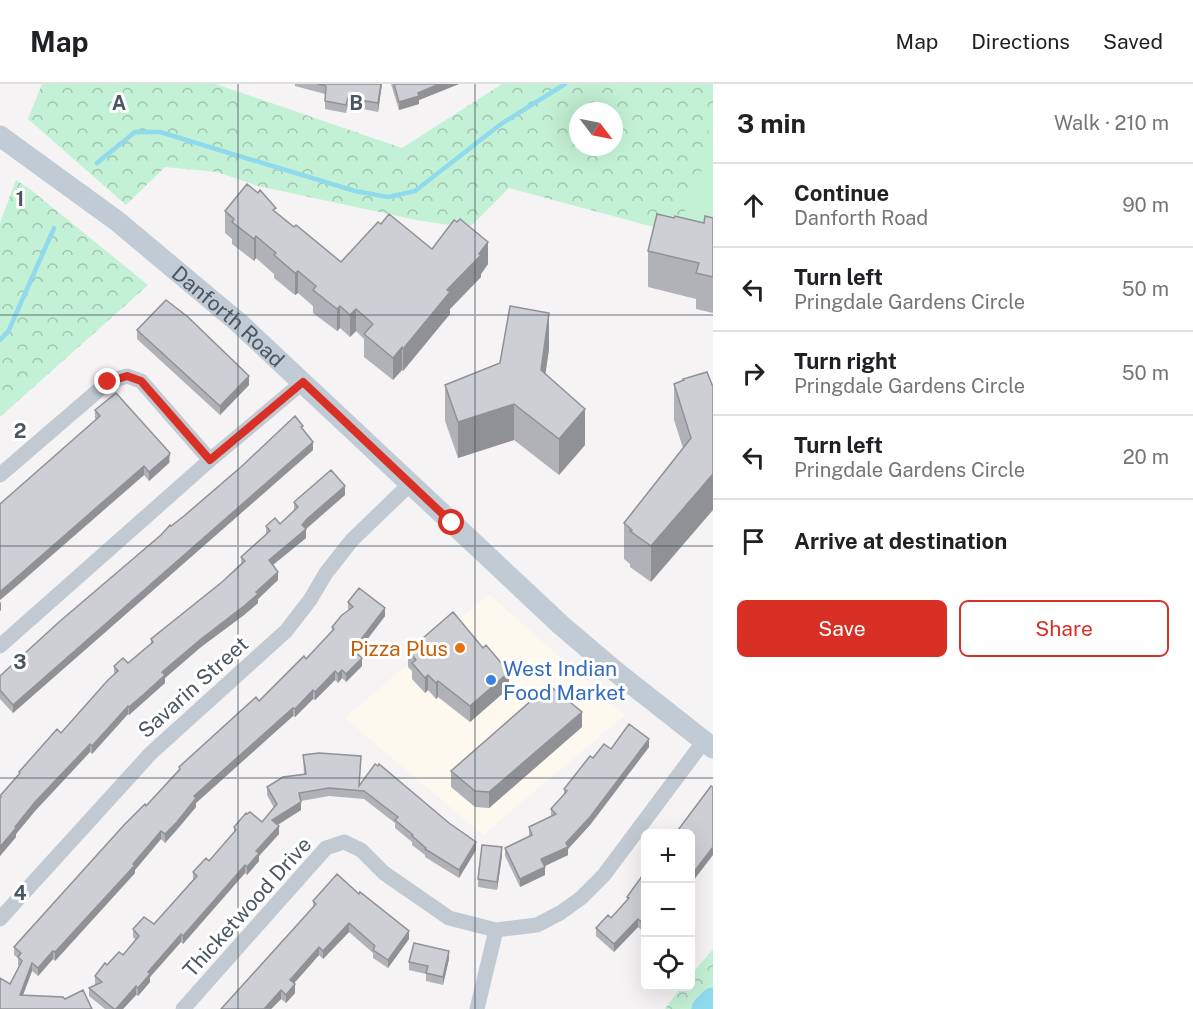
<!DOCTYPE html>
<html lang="en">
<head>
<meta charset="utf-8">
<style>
  body { margin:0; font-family:"Public Sans",sans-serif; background:#f6f6f6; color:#202124 }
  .controls { position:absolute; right:18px; bottom:18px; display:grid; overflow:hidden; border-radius:9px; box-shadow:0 6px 24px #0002 }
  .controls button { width:54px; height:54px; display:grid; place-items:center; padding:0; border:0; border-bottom:2px solid #e0e0e0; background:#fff; color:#202124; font:30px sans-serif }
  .compass { position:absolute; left:569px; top:18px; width:54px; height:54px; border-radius:50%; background:#fff; box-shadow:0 6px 24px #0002; rotate:122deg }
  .stop { position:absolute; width:18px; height:18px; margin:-14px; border:4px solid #d93025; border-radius:50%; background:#fff }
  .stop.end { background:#d93025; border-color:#fff; box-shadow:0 2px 6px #0008 }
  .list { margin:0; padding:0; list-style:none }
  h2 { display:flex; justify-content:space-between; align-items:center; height:78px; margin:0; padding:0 24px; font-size:26px }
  h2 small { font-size:20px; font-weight:400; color:#757577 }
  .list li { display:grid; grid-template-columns:39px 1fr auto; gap:18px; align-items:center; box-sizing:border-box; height:84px; padding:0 24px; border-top:2px solid #e0e0e0 }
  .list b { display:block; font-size:22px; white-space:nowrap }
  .list p { margin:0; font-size:20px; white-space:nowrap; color:#757577 }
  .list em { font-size:20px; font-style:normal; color:#757577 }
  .actions { display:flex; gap:12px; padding:18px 24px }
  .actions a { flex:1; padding:14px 0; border:2px solid #d93025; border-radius:9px; text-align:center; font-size:21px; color:#d93025 }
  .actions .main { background:#d93025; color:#fff }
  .icon { flex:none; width:33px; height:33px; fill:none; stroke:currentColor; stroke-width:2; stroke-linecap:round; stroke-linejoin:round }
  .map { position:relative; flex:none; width:713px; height:925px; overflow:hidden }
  header { display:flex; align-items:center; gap:36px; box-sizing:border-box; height:84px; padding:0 30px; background:#fff; border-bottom:2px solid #e0e0e0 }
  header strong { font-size:28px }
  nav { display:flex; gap:33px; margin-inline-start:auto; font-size:21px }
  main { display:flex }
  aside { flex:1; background:#fff }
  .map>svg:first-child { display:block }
  .commercial { fill:#fdf9ef }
  .park { fill:url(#park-crowns); fill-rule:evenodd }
  .garden { fill:#c3f1d5 }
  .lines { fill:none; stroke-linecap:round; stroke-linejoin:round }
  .stream { stroke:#90daee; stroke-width:4.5 }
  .river { stroke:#90daee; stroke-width:27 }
  .minor { stroke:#c1cad2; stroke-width:15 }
  .secondary { stroke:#c1cbd6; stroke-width:21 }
  .wall { fill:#b0b2b7 }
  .shaded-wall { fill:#909195 }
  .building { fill:#cdcfd5; stroke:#909195; stroke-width:1.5 }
  .route { stroke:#d93025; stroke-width:8 }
  .grid { fill:none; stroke:#4a5661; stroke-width:1.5; stroke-opacity:0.55 }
  .food-dot { fill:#e8710a; stroke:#fff; stroke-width:2 }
  .shop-dot { fill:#3f7fe0; stroke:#fff; stroke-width:2 }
  .labels { text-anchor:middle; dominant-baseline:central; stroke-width:6; stroke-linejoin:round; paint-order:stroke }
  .street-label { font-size:21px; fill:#4a5661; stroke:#fff }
  .food-label { font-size:21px; fill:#c56008; stroke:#fff; text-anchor:end }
  .shop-label { font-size:21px; fill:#366cbe; stroke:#fff; text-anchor:start }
  .grid-label { font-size:20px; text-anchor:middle; font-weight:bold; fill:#4a5661; stroke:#fff; stroke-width:6; stroke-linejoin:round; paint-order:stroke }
</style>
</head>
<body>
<header>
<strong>Map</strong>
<nav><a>Map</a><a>Directions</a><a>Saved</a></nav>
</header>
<main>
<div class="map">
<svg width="713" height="925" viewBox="0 0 713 925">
  <defs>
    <pattern id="park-crowns" width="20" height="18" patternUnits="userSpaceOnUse" patternTransform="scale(1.5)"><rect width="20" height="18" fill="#c3f1d5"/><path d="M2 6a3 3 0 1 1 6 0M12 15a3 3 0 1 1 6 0" fill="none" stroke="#a0c6b0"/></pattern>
  </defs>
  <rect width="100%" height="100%" fill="#f5f3f3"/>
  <path class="commercial" d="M 489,510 L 625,631 L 483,751 L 345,634 Z"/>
  <path class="park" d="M 42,0 L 216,0 L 402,64 L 502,0 L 713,0 L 713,159 L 509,104 L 469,144 L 416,136 L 258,102 L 217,88 L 165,83 L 126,121 L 28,35 ZM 578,27 L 614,27 L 614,63 L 578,63 Z
    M 16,96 L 31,106 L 148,201 L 0,333 L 0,139 Z
    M 713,865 L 713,925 L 665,925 L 681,903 L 690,902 L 691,891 Z"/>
  <path class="garden" d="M 713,33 L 713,87 L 698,82 Z
    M 697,86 L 713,91 L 713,141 L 683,133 Z"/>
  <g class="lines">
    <path class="stream" d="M 97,79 L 135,48 L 160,48 L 355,107 L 388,113 L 415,107 L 501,40 L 565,0
      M 0,256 L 8,248 L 54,144"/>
    <path class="river" d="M 705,925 L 713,917"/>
    <path class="minor" d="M 0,391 L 108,298 L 127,292 L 141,297 L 210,376
      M 0,562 L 210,376 L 303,298
      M 0,835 L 151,669 L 286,547 L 310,516 L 326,489 L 352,456 L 410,400
      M 183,925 L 326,764 L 344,758 L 361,766 L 384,789 L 449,834 L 496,846 L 537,841 L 560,829 L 581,814 L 604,791 L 704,657
      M 477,925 L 496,846"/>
    <path class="secondary" id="s1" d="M 0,52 L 117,137 L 239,239 L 562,542 L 615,587 L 713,664"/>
  </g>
  <path class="wall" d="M 295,0 L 382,0 L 378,28 L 348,22 L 346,29 L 325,25 L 325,10 L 295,2 Z
    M 391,0 L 459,0 L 419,16 L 419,20 L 399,26 Z
    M 225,127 L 276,128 L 294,143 L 341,178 L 381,140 L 432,165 L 488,180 L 481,190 L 481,193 L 450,225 L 450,230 L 403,287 L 402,286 L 393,296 L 364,273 L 364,255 L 356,247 L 350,253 L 340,244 L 337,247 L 313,229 L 313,222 L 298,209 L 295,211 L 274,194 L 274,190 L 256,174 L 254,177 L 232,160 L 232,155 L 225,149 Z
    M 674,134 L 704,139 L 713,134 L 713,229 L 696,225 L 696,215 L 648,203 L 648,167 Z
    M 137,246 L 249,301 L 220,331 L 137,255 Z
    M 549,265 L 545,290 L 585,361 L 559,391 L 514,356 L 458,374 L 445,337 L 445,301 Z
    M 683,295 L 713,303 L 651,498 L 630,483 L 630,480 L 624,475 L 624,439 L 683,364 L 674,336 L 674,300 L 683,297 Z
    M 95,326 L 170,377 L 169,379 L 149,397 L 144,391 L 17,502 L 0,516 L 1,526 L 0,527 L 0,420 L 96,336 L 95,334 Z
    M 303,346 L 313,366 L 13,629 L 0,615 L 0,592 L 171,442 Z
    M 345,411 L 307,443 L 305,445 L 306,454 L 273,481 L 278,496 L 258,515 L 258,519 L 244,531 L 201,563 L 165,594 L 165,599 L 129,631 L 128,630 L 92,670 L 90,668 L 35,727 L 16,750 L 16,753 L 0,772 L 0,712 L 19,691 L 19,688 L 61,649 L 114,591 L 114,582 L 128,579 L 151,560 L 151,555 L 222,498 L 241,479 L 241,473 L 266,451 L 266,442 L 280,440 L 294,426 L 294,418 Z
    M 348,518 L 385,532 L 357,569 L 362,582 L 346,598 L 342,594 L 338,599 L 335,596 L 315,616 L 313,615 L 295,633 L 293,632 L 196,719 L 196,723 L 177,746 L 165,759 L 161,755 L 135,786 L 135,789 L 55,877 L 53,875 L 38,892 L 32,887 L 23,911 L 65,915 L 0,925 L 19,882 L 18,881 L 18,874 L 14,871 L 14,863 L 179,686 L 179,683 L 259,617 L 306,575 L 332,547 L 332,543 L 348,527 Z
    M 408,567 L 509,604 L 470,638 L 438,613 L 436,615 L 428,606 L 425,609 L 412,595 L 412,587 L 408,583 Z
    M 582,643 L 489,724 L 475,723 L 451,703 L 451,687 Z
    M 649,663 L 590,741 L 568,765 L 568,771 L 544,782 L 545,791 L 520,803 L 505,772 L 505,764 L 529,752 L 529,743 L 551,733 L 551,725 L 564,711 L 564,705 L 593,674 L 611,665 Z
    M 303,671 L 361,680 L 359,701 L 476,766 L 459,794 L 425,773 L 425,771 L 412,761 L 412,758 L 395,744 L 395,739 L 364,715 L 329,712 L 301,717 L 301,726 L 278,741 L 279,750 L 259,772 L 259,777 L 247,791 L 245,789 L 183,860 L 181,858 L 150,893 L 150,898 L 138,912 L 136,911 L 123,925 L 105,925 L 89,912 L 89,904 L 95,901 L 95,892 L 107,881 L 123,871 L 136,856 L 133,853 L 133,845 L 154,840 L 193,796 L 193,788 L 209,777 L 234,749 L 234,743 L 262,738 L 274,724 L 267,711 L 267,703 L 304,690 Z
    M 502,772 L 497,806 L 478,803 L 478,795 Z
    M 645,788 L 645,849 L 638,843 L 614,868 L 596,852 L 596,844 L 611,834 L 627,816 L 627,813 Z
    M 313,817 L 409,855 L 388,884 L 373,874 L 373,869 L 349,848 L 323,875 L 319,871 L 294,899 L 295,909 L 286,919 L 281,915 L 271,925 L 221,925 L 313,824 Z
    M 449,875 L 443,901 L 426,897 L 426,890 L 409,886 L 409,878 Z"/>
  <path class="shaded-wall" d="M 381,0 L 382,0 L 378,28 L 378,19 Z
    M 439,0 L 459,0 L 419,16 L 419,20 L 399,26 L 399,18 L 418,9 Z
    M 256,152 L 256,174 L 254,177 L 254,155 Z
    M 488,158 L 488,180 L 481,190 L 481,193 L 450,225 L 450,230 L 403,287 L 403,265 L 447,206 Z
    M 298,187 L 298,209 L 295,211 L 295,189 Z
    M 340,222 L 340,244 L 337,247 L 337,225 Z
    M 356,225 L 356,247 L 350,253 L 350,231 Z
    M 549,229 L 549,265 L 541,322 L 541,286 Z
    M 402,263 L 402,286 L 393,296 L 393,274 Z
    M 249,292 L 249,301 L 220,331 L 220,322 Z
    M 514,320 L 514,356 L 458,374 L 458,338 Z
    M 585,325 L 585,361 L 559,391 L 559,355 Z
    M 313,358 L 313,366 L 13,629 L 13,621 Z
    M 170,369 L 169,379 L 149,397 L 149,388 Z
    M 144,382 L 144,391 L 0,516 L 0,508 Z
    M 713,390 L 713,426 L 651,498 L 651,462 Z
    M 345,402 L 345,411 L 305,446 L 306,445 L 306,454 L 269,484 L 269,476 L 307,435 Z
    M 278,488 L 278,496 L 258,515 L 258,519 L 244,531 L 201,563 L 165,594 L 165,599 L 129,631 L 129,623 L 162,588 Z
    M 1,518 L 1,526 L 0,527 L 0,519 Z
    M 385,524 L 385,532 L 353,574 L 353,566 Z
    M 362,574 L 362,582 L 346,598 L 346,590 Z
    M 342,586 L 342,594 L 338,599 L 338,590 Z
    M 335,587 L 335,596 L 315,616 L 315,608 Z
    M 509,588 L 509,604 L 470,638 L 470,622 Z
    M 428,591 L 428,606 L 425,609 L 425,594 Z
    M 438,597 L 438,613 L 436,615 L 436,599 Z
    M 313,606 L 313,615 L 295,633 L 295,625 Z
    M 128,622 L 128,630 L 92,670 L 92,662 Z
    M 293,624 L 293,632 L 196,719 L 196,723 L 165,759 L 165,750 L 194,712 Z
    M 582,628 L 582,643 L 489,724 L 489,708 Z
    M 649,655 L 649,663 L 590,741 L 568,765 L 568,771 L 541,784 L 541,775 L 566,759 Z
    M 90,660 L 90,668 L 35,727 L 16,750 L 16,753 L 0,772 L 0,763 L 15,743 L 35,718 Z
    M 301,718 L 301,726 L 272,744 L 272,736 Z
    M 279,742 L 279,750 L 259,772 L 259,777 L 247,791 L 247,783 L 256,767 Z
    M 161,747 L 161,755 L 135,786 L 135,789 L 55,877 L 55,868 Z
    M 476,758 L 476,766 L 459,794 L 459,786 Z
    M 502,763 L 502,772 L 497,806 L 497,798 Z
    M 713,763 L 713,771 L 690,801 L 690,793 Z
    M 245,781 L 245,789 L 183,860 L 183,852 Z
    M 545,783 L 545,791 L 520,803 L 520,795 Z
    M 638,835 L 638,843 L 614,868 L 614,860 Z
    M 349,839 L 349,848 L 323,875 L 323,867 Z
    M 409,847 L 409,855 L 388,884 L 388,876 Z
    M 181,850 L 181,858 L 150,893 L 150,898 L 138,912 L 138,904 L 148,888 Z
    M 319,863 L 319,871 L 290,904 L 290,896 Z
    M 53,867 L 53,875 L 38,892 L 38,884 Z
    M 449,867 L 449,875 L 443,901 L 443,893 Z
    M 32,879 L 32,887 L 20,919 L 20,911 Z
    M 295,900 L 295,909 L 286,919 L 286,911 Z
    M 136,902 L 136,911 L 123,925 L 116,925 Z
    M 281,906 L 281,915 L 271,925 L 264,925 Z"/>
  <path class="building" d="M 318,0 L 381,0 L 378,19 L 348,14 L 346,21 L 325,17 L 326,2 Z
    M 394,0 L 439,0 L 418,9 L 419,12 L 399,18 Z
    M 247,100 L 258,109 L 260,106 L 276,124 L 273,126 L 294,143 L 296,141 L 341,178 L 378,138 L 381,140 L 389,130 L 432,165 L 454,136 L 457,138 L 460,135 L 488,158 L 479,170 L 481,171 L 447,206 L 450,208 L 403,265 L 402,263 L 393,274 L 364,250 L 373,240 L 356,225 L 350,231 L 340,222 L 337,225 L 313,206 L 316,202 L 298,187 L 295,189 L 274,171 L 276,169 L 256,152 L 254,155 L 232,138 L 234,135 L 225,127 Z
    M 657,130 L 674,134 L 675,132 L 704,139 L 705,132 L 713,134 L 713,193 L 696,189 L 699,179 L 648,167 Z
    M 166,216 L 188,233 L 249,292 L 220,322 L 137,246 Z
    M 510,222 L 549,229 L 541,286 L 585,325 L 559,355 L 514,320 L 458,338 L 445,301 L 500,279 Z
    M 707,288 L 713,303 L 713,390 L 651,462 L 630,447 L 632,446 L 624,439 L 691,354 L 674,300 L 684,296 L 683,295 Z
    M 116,309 L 170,369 L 169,371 L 149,388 L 144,382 L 0,508 L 0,420 L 100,332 L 95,326 Z
    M 295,332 L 303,342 L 301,343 L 313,358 L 13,621 L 0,606 L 0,592 L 59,538 L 161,451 L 170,441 L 171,442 L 184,432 L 242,382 Z
    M 331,386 L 345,402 L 307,435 L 302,441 L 306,445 L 269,476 L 278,488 L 256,508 L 258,510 L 244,522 L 201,555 L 162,588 L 165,591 L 143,611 L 129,623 L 128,622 L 92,662 L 90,660 L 35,718 L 15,743 L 16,744 L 0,763 L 0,714 L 1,713 L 0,712 L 20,689 L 19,688 L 57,645 L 61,649 L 108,596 L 118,587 L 114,582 L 123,574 L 128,579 L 153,558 L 151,555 L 222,498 L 245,477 L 241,473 L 270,447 L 266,442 L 275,434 L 280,440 L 298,423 L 294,418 Z
    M 359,504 L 385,524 L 353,566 L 362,574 L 346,590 L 342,586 L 338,590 L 335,587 L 315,608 L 313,606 L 295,625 L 293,624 L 194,712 L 196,714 L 177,738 L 165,750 L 161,747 L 133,780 L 135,781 L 55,868 L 53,867 L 38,884 L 32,879 L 20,911 L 63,913 L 65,915 L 83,906 L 92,925 L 0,925 L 0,894 L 10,900 L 22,877 L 18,873 L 21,869 L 14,863 L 124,741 L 145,720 L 146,722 L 180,685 L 179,683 L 256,613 L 259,617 L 304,572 L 306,575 L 334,545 L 332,543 L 342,531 L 353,523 L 348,518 Z
    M 453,528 L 483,564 L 486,561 L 509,588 L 470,622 L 438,597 L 436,599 L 428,591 L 425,594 L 412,579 L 416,576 L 408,567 Z
    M 549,601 L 582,628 L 489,708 L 475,707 L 451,687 Z
    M 629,640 L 649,655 L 590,733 L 566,759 L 568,763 L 541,775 L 545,783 L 520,795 L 505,764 L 532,751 L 529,743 L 556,730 L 551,725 L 567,707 L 564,705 L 590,672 L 593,674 L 604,660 L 611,665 Z
    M 319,669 L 361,672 L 359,702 L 375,680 L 378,682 L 379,680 L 449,739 L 476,758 L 459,786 L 425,765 L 426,764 L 412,752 L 413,751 L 395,736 L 398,733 L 364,707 L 329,704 L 299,709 L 301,718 L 272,736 L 279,742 L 256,767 L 259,769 L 247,783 L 245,781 L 183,852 L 181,850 L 148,888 L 150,890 L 138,904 L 136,902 L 116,925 L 114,925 L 89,904 L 102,898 L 95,892 L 105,879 L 107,881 L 119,868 L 123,871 L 139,852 L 133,845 L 144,833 L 154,840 L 197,792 L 193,788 L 206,774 L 209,777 L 236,746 L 234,743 L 246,729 L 247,730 L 250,728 L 262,738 L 277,720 L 267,703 L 283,693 L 306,690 L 303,671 Z
    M 711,702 L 713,703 L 713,763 L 690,793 L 690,750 L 675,750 Z
    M 482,761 L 502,763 L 497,798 L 478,795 Z
    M 645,788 L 645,841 L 638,835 L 614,860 L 596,844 L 608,831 L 611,834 L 629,814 L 627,813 Z
    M 337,790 L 359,810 L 360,808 L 409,847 L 388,876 L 373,866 L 375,862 L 349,839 L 323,867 L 319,863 L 290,896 L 295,900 L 286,911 L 281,906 L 264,925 L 221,925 L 316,820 L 313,817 Z
    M 414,859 L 449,867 L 443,893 L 426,889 L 428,882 L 409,878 Z"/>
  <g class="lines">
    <path class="route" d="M 108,298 L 127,292 L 141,297 L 210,376 L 303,298 L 452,439"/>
  </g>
  <path class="grid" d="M 238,0 L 238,925M 475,0 L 475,925M 0,231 L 713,231M 0,462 L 713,462M 0,694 L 713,694"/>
  <circle class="food-dot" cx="460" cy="564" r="6"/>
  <circle class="shop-dot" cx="491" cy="596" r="6"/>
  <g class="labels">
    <g class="street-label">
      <text stroke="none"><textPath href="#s1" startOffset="291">Danforth Road</textPath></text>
      <text transform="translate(193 603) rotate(-42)">Savarin Street</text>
      <text transform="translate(247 823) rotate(-48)">Thicketwood Drive</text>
    </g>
    <g class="food-label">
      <text x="448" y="564">Pizza Plus</text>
    </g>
    <g class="shop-label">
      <text x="503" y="584">West Indian<tspan x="503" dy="24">Food Market</tspan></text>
    </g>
  </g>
  <g class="grid-label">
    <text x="119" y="26">A</text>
    <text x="356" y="26">B</text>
    <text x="20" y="122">1</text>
    <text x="20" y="354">2</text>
    <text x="20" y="585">3</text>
    <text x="20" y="816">4</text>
  </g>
</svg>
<div class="controls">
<button>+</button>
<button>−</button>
<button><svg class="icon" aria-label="locate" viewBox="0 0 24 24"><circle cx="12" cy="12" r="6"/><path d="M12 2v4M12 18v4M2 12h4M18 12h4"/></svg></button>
</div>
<svg class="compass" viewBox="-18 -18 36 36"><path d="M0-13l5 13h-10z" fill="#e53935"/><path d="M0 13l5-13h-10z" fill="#757577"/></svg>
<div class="stop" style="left:452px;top:439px"></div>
<div class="stop end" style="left:108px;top:298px"></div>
</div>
<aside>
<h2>3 min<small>Walk · 210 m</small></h2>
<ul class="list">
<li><svg class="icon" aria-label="ahead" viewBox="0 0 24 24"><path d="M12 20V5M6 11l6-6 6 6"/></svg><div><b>Continue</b><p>Danforth Road</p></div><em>90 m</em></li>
<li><svg class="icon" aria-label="left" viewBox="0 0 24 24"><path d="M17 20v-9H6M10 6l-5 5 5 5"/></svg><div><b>Turn left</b><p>Pringdale Gardens Circle</p></div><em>50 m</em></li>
<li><svg class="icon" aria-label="right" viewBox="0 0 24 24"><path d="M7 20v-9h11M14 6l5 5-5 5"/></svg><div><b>Turn right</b><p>Pringdale Gardens Circle</p></div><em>50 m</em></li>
<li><svg class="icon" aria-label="left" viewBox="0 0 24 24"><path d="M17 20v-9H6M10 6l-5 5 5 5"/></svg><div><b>Turn left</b><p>Pringdale Gardens Circle</p></div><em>20 m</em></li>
<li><svg class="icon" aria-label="arrive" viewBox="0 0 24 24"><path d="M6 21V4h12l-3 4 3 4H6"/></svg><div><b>Arrive at destination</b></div></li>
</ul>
<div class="actions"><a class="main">Save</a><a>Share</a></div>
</aside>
</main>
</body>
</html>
